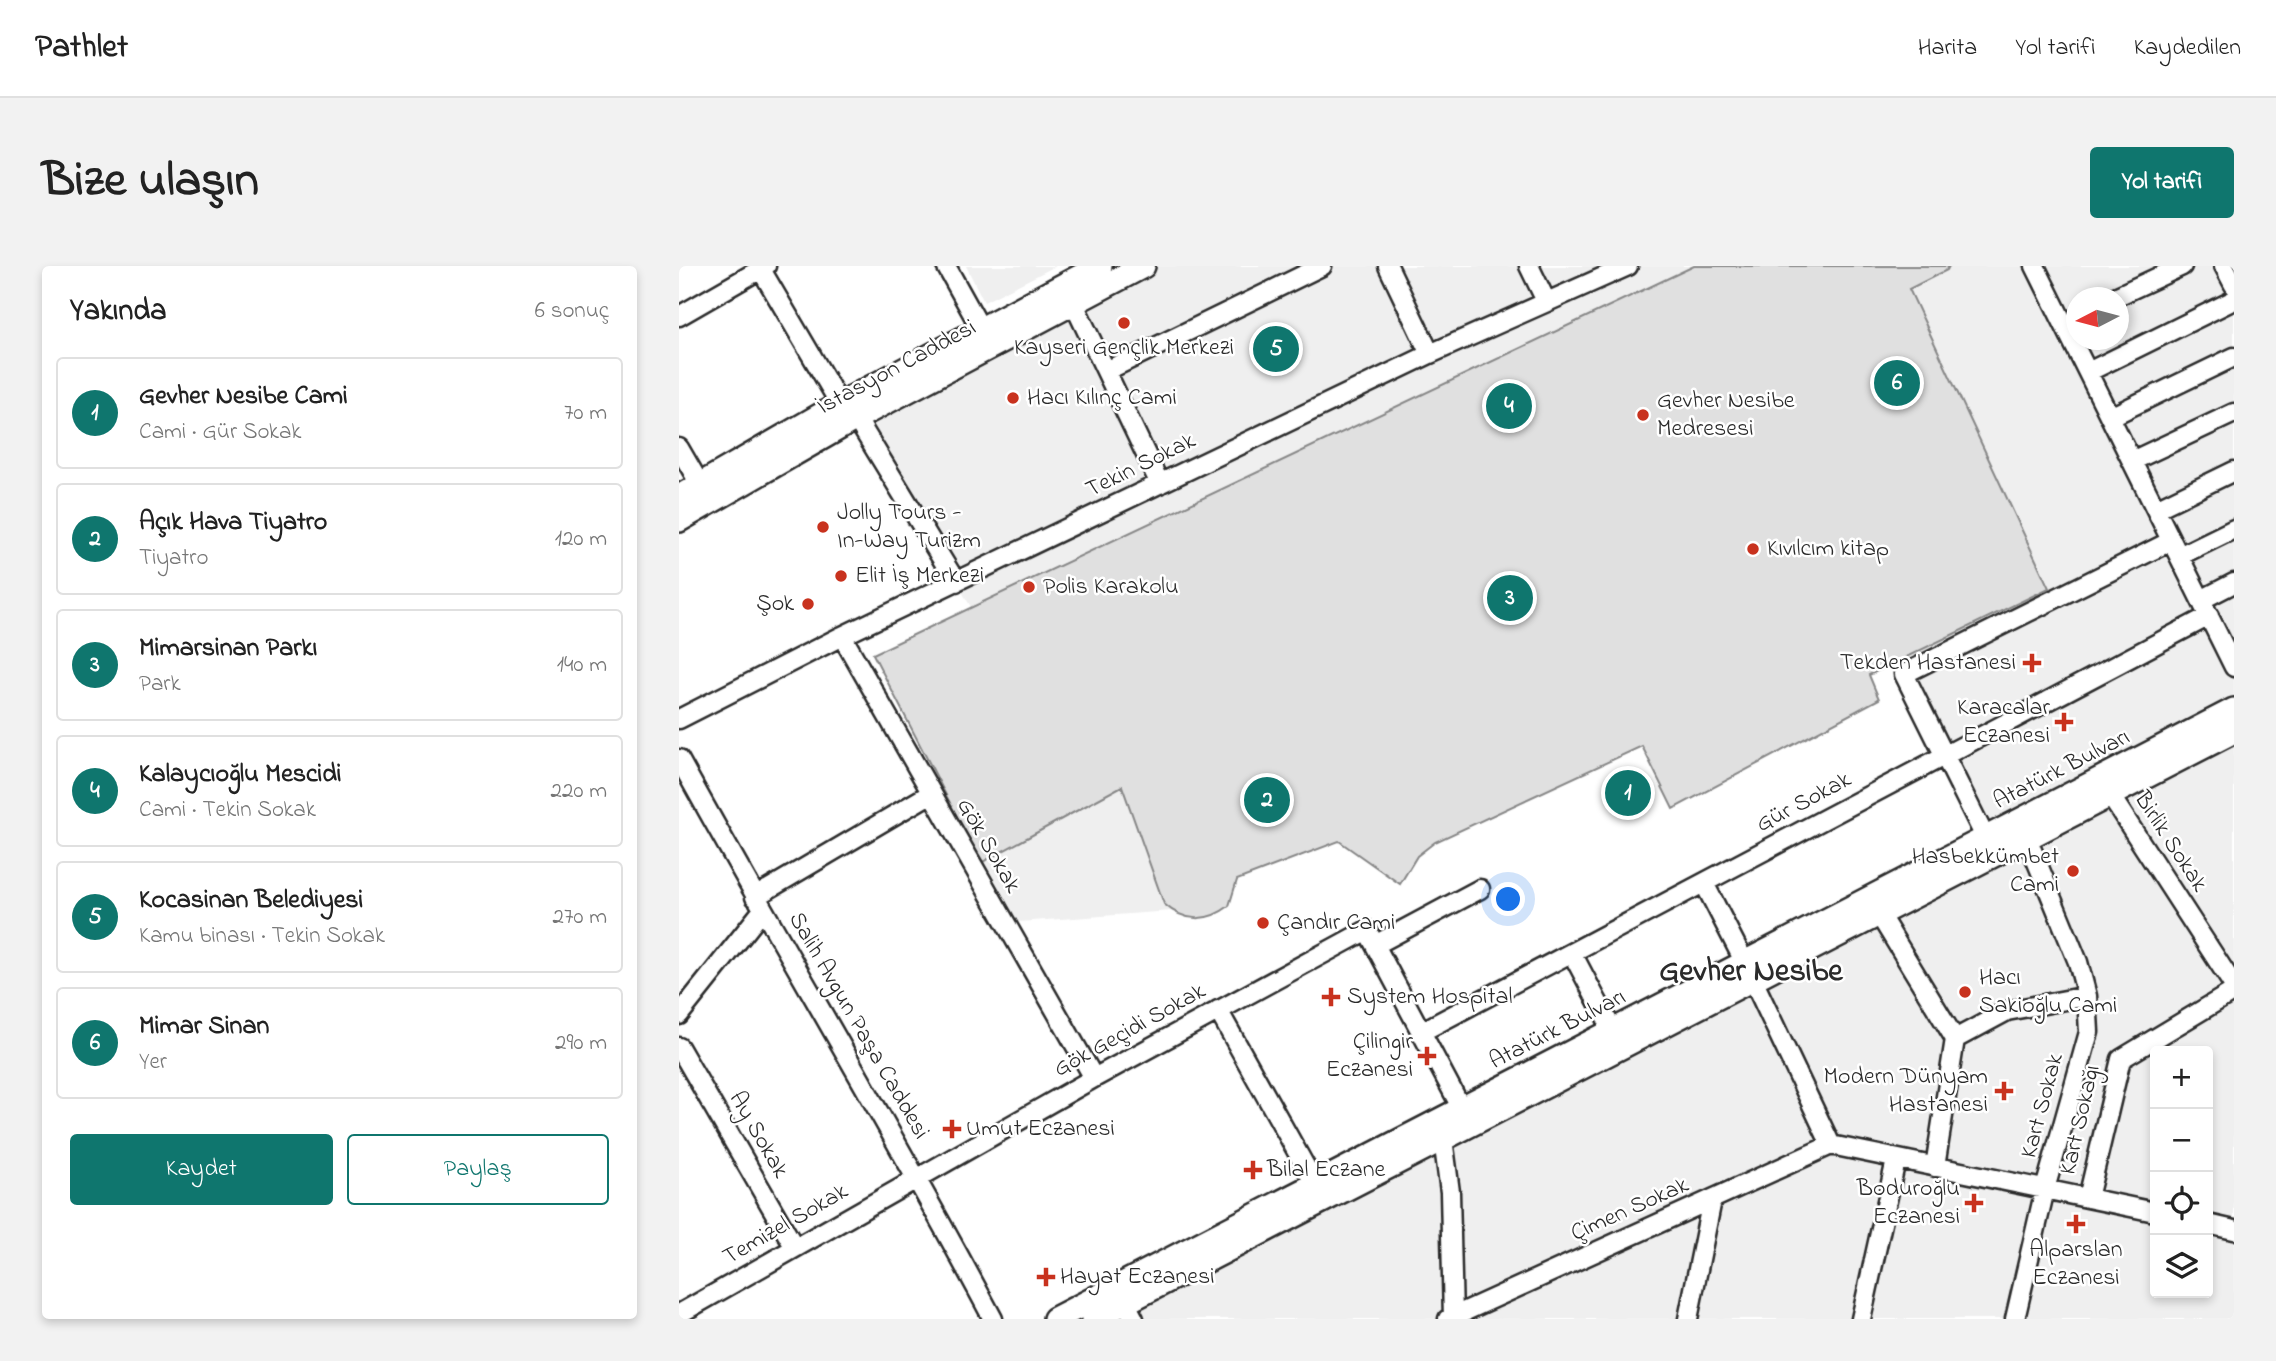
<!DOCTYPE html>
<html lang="tr">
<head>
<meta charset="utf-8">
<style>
  body { margin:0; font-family:"Indie Flower",sans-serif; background:#f2f2f2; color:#222 }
  .controls { position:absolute; right:21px; bottom:21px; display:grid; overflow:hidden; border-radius:7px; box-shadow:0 4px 10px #0003 }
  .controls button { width:63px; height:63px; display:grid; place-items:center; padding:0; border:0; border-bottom:2px solid #e0e0e0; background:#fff; color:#222; font:35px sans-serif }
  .compass { position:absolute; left:1387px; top:21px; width:63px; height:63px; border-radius:50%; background:#fff; box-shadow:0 4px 10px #0003; rotate:264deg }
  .you { position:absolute; left:830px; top:634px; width:24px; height:24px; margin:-18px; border:5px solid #fff; border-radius:50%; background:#1a73e8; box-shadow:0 0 0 10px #1a73e833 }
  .badge { display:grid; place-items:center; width:46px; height:46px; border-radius:50%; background:#0f766e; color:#fff; font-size:23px; font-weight:700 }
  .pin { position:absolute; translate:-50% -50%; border:4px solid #fff; box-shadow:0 2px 7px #0006 }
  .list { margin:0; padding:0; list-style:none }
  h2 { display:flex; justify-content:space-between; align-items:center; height:91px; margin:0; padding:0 28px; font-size:30px }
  h2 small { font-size:23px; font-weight:400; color:#767676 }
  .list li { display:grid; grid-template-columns:46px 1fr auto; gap:21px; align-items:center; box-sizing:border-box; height:112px; margin:0 14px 14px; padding:0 14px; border:2px solid #e0e0e0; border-radius:7px }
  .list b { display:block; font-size:26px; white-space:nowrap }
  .list p { margin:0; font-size:23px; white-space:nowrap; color:#767676 }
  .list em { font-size:23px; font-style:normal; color:#767676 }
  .actions { display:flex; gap:14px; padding:21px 28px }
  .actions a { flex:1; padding:16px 0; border:2px solid #0f766e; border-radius:7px; text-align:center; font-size:24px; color:#0f766e }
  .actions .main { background:#0f766e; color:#fff }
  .icon { flex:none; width:38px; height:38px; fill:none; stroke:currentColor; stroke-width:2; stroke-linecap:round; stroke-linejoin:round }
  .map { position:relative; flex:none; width:1555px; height:1053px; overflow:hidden; border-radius:7px }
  header { display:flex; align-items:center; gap:42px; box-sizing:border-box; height:98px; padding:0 35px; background:#fff; border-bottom:2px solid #e0e0e0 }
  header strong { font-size:33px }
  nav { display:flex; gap:38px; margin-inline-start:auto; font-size:24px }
  .intro { display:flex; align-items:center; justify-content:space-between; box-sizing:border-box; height:168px; padding:0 42px }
  h1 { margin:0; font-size:49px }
  .button { padding:18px 32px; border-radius:7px; background:#0f766e; color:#fff; font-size:24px; font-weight:700 }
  main { display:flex; gap:42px; padding:0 42px }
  aside { flex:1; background:#fff; border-radius:7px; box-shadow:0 4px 10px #0003 }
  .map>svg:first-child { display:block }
  .built { fill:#efefef; fill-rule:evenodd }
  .green { fill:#e0e0e0; stroke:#868686; stroke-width:2 }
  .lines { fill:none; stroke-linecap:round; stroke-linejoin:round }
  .minor-casing { stroke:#2b2b2b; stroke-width:23 }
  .major-casing { stroke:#2b2b2b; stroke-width:28 }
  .minor { stroke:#fff; stroke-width:18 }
  .major { stroke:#fff; stroke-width:23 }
  .poi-dot { fill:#c8321e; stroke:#fff; stroke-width:2.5 }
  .labels { text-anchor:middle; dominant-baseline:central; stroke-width:5; stroke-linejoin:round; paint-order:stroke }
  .poi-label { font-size:24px; fill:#2b2b2b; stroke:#fff; text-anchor:start }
  .street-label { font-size:24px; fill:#2b2b2b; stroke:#fff }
  .district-label { font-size:32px; font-weight:bold; fill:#2b2b2b; stroke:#fff }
</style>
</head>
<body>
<header>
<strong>Pathlet</strong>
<nav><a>Harita</a><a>Yol tarifi</a><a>Kaydedilen</a></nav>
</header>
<div class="intro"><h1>Bize ulaşın</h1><a class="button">Yol tarifi</a></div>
<main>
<aside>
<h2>Yakında<small>6 sonuç</small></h2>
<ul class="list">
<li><span class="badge">1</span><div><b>Gevher Nesibe Cami</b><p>Cami · Gür Sokak</p></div><em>70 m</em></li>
<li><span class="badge">2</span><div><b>Açık Hava Tiyatro</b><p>Tiyatro</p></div><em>120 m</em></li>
<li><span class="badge">3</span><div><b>Mimarsinan Parkı</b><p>Park</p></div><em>140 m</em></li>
<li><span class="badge">4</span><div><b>Kalaycıoğlu Mescidi</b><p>Cami · Tekin Sokak</p></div><em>220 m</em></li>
<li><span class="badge">5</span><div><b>Kocasinan Belediyesi</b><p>Kamu binası · Tekin Sokak</p></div><em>270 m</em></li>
<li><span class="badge">6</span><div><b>Mimar Sinan</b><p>Yer</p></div><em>290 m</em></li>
</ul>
<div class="actions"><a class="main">Kaydet</a><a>Paylaş</a></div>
</aside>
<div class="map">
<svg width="1555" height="1053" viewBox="0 0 1555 1053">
  <rect width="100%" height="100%" fill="#fff"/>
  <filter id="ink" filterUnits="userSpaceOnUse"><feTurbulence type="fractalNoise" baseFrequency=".0143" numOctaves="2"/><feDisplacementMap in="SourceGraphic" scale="14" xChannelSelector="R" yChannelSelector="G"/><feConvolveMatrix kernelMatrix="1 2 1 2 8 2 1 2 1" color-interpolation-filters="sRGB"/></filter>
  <g filter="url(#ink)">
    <path class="built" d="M 287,0 L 377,0 L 305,36 Z
      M 443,0 L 1015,0 L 292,341 L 175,144 Z
      M 1270,0 L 1555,0 L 1555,1053 L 395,1053 L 1316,579 L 1222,394 L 1370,322 L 1229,22 L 1268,4 ZM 1398,32 L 1440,32 L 1440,74 L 1398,74 ZM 1476,785 L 1529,785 L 1529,1027 L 1476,1027 Z
      M 443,520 L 485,638 L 492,645 L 324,657 L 293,603 Z"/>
    <path class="green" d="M 1015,0 L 1270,0 L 1268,4 L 1230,23 L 1370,322 L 1190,409 L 1200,433 L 994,543 L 963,480 L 756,576 L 738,590 L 721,618 L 660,575 L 558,614 L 550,640 C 528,657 505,656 485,638 L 443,520 L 302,597 L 194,388 Z"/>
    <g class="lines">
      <g class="minor-casing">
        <path id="minor" d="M 80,0 L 161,138
          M 267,0 L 302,63
          M 709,0 L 751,88
          M 850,0 L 867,35
          M 1356,0 L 1555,401
          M 1545,0 L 1555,19
          M 1434,32 L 1503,0
          M 394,36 L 481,218
          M 0,50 L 87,0
          M 427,105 L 643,0
          M 1409,106 L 1555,34
          M 1431,151 L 1555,91
          M 177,152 L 277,316
          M 0,182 L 22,220
          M 1453,195 L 1555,147
          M 1477,243 L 1555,205
          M 1500,290 L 1555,263
          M 1522,334 L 1555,317
          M 163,370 L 415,812
          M 0,453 L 163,370 L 751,88 L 949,0
          M 0,493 C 103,681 214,864 314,1053
          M 1431,529 L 1555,720
          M 1307,573 L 1225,408 L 1492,275
          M 1025,617 L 1066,697
          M 76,631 L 251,528
          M 1200,648 L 1276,773
          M 696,679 L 801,623
          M 893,687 L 934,765
          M 1074,714 L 1152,879
          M 539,744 L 636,918
          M 0,749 L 83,645
          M 742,766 L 1530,350
          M 0,781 L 116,982
          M 764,873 L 771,926 L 774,1053
          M 1152,879 L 1476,946
          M 1256,901 L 1276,773 L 1328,745 L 1408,730
          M 1409,932 L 1442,793 L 1555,725
          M 1529,958 L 1555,964
          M 446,1036 L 455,1053
          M 0,1048 L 415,812 L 688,664 L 783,843
          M 769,1053 L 1152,879
          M 1009,1053 L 1033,934
          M 1182,1053 L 1217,894
          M 1336,1053 L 1366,923 L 1410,766 L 1408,730 L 1399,696 L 1348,572"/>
      </g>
      <g class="major-casing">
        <path id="major" d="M 0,231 L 161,138 L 421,0
          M 0,254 L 177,152 L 464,0
          M 376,1053 L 1555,444
          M 414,1053 L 1555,465"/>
      </g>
      <use href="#minor" class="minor"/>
      <use href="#major" class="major"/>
    </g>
  </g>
  <g class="poi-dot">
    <circle cx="445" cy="57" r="7"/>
    <circle cx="334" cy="132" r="7"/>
    <circle cx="964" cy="149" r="7"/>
    <circle cx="144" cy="261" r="7"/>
    <circle cx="1074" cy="283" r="7"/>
    <circle cx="162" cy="310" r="7"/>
    <circle cx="350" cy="321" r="7"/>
    <circle cx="129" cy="338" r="7"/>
    <path d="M1349.5 386.5h7v7h7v7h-7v7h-7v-7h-7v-7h7z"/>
    <path d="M1381.5 445.5h7v7h7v7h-7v7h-7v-7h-7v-7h7z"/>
    <circle cx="1394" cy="605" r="7"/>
    <circle cx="584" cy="657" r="7"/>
    <circle cx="1286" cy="726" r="7"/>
    <path d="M648.5 720.5h7v7h7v7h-7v7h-7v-7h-7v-7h7z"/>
    <path d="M744.5 779.5h7v7h7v7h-7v7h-7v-7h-7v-7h7z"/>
    <path d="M1321.5 814.5h7v7h7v7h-7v7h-7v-7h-7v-7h7z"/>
    <path d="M269.5 852.5h7v7h7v7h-7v7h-7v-7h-7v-7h7z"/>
    <path d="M570.5 893.5h7v7h7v7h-7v7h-7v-7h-7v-7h7z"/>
    <path d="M1291.5 926.5h7v7h7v7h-7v7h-7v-7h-7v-7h7z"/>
    <path d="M1393.5 947.5h7v7h7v7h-7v7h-7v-7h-7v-7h7z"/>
    <path d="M363.5 1000.5h7v7h7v7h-7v7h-7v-7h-7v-7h7z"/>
  </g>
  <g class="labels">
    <g class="poi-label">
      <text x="445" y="82" text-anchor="middle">Kayseri Gençlik Merkezi</text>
      <text x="348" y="132">Hacı Kılınç Cami</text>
      <text x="978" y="135">Gevher Nesibe<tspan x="978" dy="28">Medresesi</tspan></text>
      <text x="158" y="247">Jolly Tours -<tspan x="158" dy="28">In-Way Turizm</tspan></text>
      <text x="1088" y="283">Kıvılcım kitap</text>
      <text x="176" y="310">Elit İş Merkezi</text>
      <text x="364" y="321">Polis Karakolu</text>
      <text x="115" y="338" text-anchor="end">Şok</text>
      <text x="1337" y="397" text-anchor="end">Tekden Hastanesi</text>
      <text x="1371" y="442" text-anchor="end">Karacalar<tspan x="1371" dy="28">Eczanesi</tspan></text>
      <text x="1380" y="591" text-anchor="end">Hasbekkümbet<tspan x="1380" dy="28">Cami</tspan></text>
      <text x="598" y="657">Çandır Cami</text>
      <text x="1300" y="712">Hacı<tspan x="1300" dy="28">Sakioğlu Cami</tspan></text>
      <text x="668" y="731">System Hospital</text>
      <text x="734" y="776" text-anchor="end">Çilingir<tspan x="734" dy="28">Eczanesi</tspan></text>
      <text x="1309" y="811" text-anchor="end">Modern Dünyam<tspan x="1309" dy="28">Hastanesi</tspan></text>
      <text x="287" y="863">Umut Eczanesi</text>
      <text x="588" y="904">Bilal Eczane</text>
      <text x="1281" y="923" text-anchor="end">Boduroğlu<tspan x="1281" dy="28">Eczanesi</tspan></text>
      <text x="1397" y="984" text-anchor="middle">Alparslan<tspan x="1397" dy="28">Eczanesi</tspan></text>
      <text x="381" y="1011">Hayat Eczanesi</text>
    </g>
    <g class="street-label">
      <text transform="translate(218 102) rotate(-28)">İstasyon Caddesi</text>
      <text transform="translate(462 200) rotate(-26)">Tekin Sokak</text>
      <text transform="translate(1383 504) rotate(-27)">Atatürk Bulvarı</text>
      <text transform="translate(1125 537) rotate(-28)">Gür Sokak</text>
      <text transform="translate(1491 576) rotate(57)">Birlik Sokak</text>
      <text transform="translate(309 580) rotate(60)">Gök Sokak</text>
      <text transform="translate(179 760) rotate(60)">Salih Avgun Paşa Caddesi</text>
      <text transform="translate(879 764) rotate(-27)">Atatürk Bulvarı</text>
      <text transform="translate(451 765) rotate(-29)">Gök Geçidi Sokak</text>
      <text transform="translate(1364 840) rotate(-75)">Kart Sokak</text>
      <text transform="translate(1402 854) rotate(-77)">Kart Sokağı</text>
      <text transform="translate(79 869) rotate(60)">Ay Sokak</text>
      <text transform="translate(951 944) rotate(-24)">Çimen Sokak</text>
      <text transform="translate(107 959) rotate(-30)">Temizel Sokak</text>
    </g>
    <g class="district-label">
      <text x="1072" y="706">Gevher Nesibe</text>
    </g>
  </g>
</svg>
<div class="controls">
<button>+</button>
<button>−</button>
<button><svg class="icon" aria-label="locate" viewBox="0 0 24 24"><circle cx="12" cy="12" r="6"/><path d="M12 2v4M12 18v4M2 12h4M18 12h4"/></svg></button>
<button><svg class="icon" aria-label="layers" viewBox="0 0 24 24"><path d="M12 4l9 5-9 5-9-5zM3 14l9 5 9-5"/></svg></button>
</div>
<svg class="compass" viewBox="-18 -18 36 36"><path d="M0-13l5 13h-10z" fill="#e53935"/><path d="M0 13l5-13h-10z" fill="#767676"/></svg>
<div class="you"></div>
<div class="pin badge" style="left:949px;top:527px">1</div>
<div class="pin badge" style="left:588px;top:534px">2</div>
<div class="pin badge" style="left:831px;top:332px">3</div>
<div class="pin badge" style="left:830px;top:140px">4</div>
<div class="pin badge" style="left:597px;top:83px">5</div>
<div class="pin badge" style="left:1218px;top:117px">6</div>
</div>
</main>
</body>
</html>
